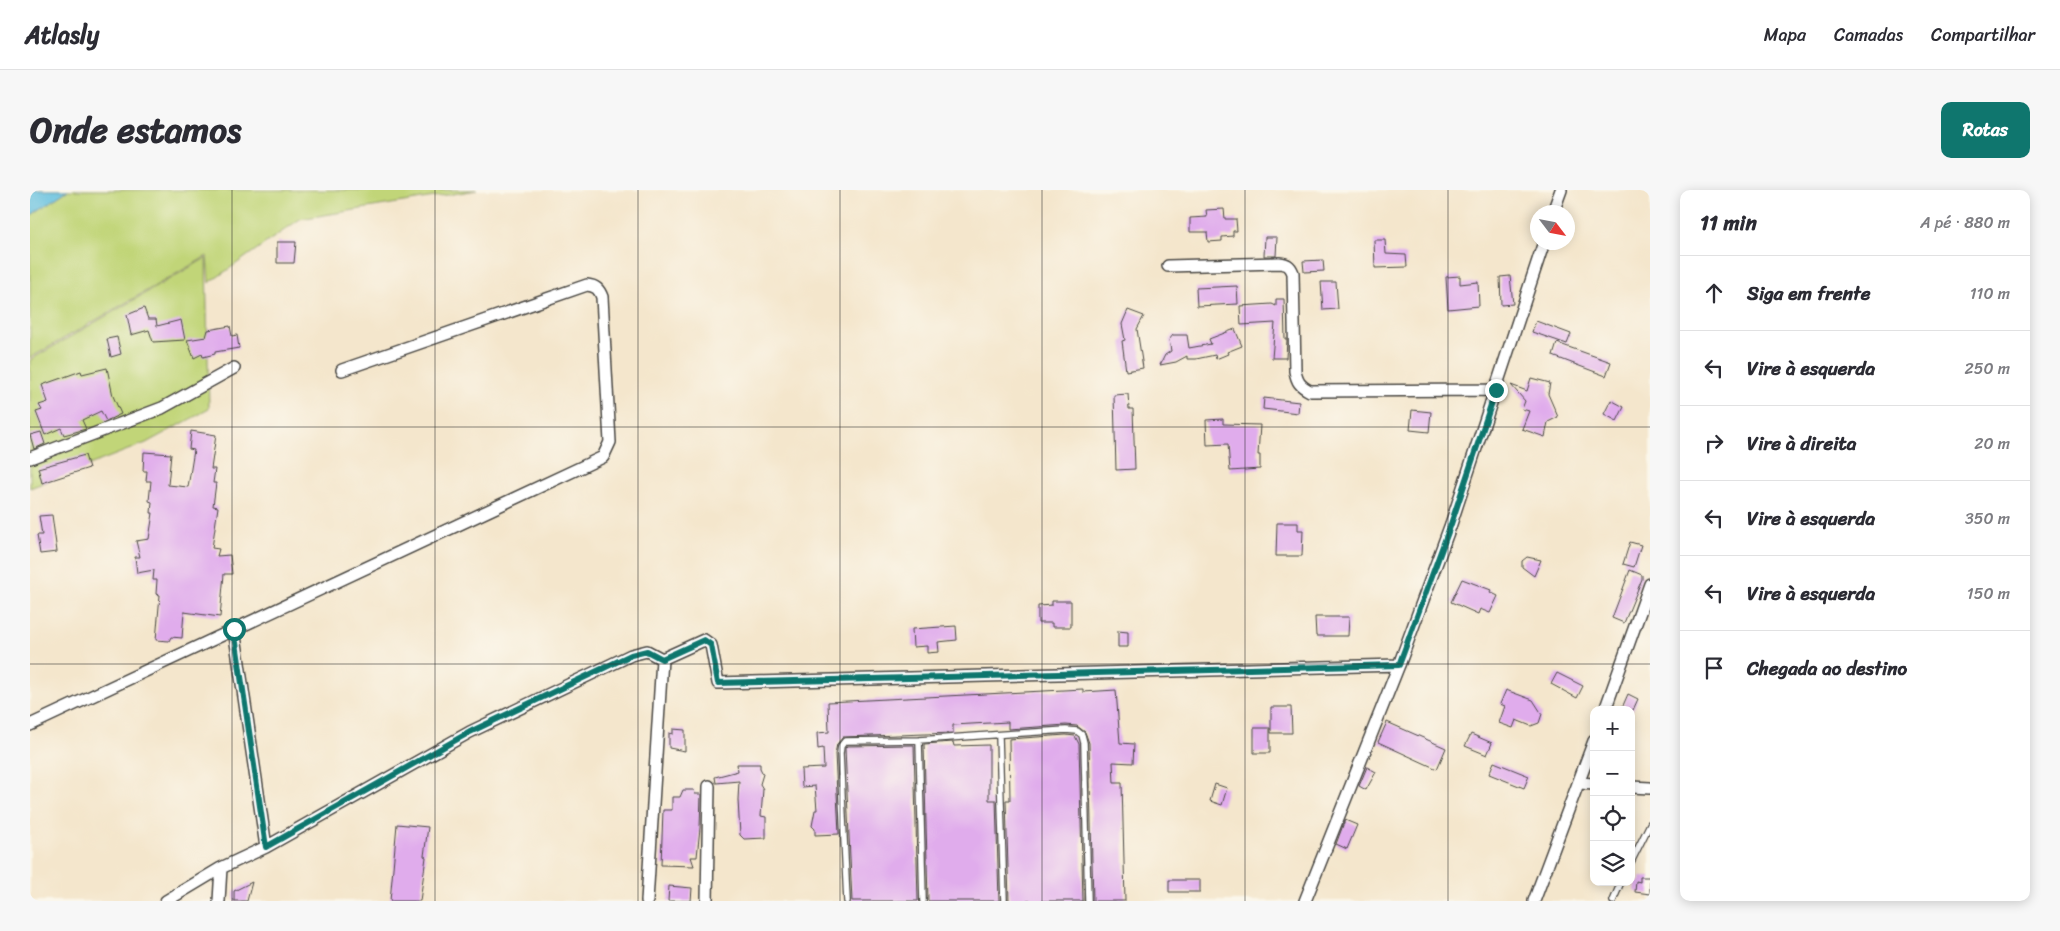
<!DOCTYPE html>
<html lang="pt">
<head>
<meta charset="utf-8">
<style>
  body { margin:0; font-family:Sriracha,sans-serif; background:#f7f7f7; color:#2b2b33 }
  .controls { position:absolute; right:15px; bottom:15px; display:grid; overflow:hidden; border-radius:10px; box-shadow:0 2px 12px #0003 }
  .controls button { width:45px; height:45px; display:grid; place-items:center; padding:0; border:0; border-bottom:1px solid #e1e1e2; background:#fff; color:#2b2b33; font:25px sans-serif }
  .compass { position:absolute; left:1500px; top:15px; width:45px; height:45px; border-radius:50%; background:#fff; box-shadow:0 2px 12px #0003; rotate:122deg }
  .stop { position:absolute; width:15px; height:15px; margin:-11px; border:4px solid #0f766e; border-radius:50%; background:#fff }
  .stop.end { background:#0f766e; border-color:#fff; box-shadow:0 1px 5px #0008 }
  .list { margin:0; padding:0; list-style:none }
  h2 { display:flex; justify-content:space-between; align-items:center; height:65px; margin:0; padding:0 20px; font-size:21px }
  h2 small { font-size:16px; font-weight:400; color:#7c7c81 }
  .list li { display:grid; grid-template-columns:32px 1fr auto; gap:15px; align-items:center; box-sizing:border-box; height:75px; padding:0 20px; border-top:1px solid #e1e1e2 }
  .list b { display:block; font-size:19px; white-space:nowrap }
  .list em { font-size:16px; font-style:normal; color:#7c7c81 }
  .icon { flex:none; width:28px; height:28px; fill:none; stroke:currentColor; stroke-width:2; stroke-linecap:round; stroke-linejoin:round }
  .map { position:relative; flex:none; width:1620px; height:711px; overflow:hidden; border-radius:10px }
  header { display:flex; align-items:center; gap:30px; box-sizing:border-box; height:70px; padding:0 25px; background:#fff; border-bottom:1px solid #e1e1e2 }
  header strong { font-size:24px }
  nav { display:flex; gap:28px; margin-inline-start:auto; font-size:18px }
  .intro { display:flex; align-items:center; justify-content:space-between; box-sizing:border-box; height:120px; padding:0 30px }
  h1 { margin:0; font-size:35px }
  .button { padding:12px 22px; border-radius:10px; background:#0f766e; color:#fff; font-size:18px; font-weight:700 }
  main { display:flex; gap:30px; padding:0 30px }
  aside { flex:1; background:#fff; border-radius:10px; box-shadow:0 2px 12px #0003 }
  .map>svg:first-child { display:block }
  .green { fill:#c1d578; stroke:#768052 }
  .water { fill:#61bfdf; stroke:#467585 }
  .building { fill:#e0acec }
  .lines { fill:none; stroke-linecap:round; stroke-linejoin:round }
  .service-casing { stroke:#494743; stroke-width:8 }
  .minor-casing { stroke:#494743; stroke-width:14 }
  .service { stroke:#fff; stroke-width:5.5 }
  .minor { stroke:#fff; stroke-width:11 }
  .route { stroke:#0f766e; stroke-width:6 }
  .grid { fill:none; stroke:#2b2b2b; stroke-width:1; stroke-opacity:0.55 }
</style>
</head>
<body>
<header>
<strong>Atlasly</strong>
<nav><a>Mapa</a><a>Camadas</a><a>Compartilhar</a></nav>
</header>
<div class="intro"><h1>Onde estamos</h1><a class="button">Rotas</a></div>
<main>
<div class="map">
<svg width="1620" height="711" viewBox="0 0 1620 711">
  <rect width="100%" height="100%" fill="#fbf7ec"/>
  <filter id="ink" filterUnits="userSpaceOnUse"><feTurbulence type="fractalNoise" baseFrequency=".02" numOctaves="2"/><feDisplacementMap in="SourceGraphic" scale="10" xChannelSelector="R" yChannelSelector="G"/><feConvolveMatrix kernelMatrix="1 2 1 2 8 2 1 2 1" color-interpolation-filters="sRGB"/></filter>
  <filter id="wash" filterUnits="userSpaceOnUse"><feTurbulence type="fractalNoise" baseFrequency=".0096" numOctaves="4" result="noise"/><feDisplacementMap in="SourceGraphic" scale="20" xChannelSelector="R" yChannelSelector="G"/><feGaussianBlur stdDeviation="1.12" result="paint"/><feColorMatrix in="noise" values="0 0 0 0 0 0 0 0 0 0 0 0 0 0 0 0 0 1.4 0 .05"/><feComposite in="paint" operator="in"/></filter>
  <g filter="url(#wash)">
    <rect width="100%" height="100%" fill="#f4e6cc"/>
    <path class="green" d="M 38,0 L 447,0 L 270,29 L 179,93 L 177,66 L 0,168 L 0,26 Z
      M 176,68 L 179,219 L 116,253 L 0,298 L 0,170 Z"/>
    <path class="water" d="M 0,0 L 38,0 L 0,26 Z"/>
    <g id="blocks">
      <path class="building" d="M 1194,19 L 1195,29 L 1206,29 L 1207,41 L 1203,41 L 1203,46 L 1192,47 L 1192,51 L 1178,52 L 1177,42 L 1160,42 L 1160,28 L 1177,27 L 1176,20 Z
        M 1235,47 L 1247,47 L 1246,66 L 1234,66 Z
        M 1344,50 L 1355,50 L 1356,64 L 1376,65 L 1377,77 L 1345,78 Z
        M 247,52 L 266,52 L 264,73 L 247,73 Z
        M 1293,70 L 1294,81 L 1274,82 L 1273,71 Z
        M 1430,86 L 1430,94 L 1448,92 L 1449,116 L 1418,119 L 1416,87 Z
        M 1480,86 L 1483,114 L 1471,115 L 1470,87 Z
        M 1291,92 L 1306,92 L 1308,119 L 1293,120 Z
        M 1207,96 L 1208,114 L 1167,116 L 1166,98 Z
        M 1246,109 L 1254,109 L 1255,149 L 1257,149 L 1256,168 L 1242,168 L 1245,133 L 1211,135 L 1210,116 L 1242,114 L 1246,116 Z
        M 114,118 L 118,129 L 126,129 L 127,136 L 151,130 L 155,150 L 123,152 L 119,140 L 101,145 L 97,125 Z
        M 1098,120 L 1114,126 L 1107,139 L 1113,178 L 1096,181 L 1092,151 L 1095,150 L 1092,134 Z
        M 1506,131 L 1541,144 L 1537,154 L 1502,142 Z
        M 200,136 L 202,146 L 207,145 L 209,158 L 185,162 L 185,164 L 173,167 L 172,164 L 164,168 L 157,150 L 176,147 L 178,140 Z
        M 1205,139 L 1212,156 L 1197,162 L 1198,164 L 1186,169 L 1185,165 L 1166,169 L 1157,169 L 1157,166 L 1146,172 L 1130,175 L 1135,165 L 1141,161 L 1139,150 L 1143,145 L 1157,145 L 1159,158 L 1181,154 L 1179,149 Z
        M 87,147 L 91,164 L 81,167 L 77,149 Z
        M 1527,153 L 1581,172 L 1576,186 L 1523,166 Z
        M 77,178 L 83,206 L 91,224 L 76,231 L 71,221 L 52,230 L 56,239 L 34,245 L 31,238 L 15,245 L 6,222 L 12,220 L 9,215 L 18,212 L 12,195 L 51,181 L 52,184 Z
        M 1501,188 L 1520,193 L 1518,204 L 1528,227 L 1518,232 L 1515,247 L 1492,239 L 1499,221 L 1492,219 L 1495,211 L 1481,195 L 1497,201 Z
        M 1098,204 L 1099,219 L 1103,219 L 1105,279 L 1086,280 L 1084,205 Z
        M 1234,208 L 1269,212 L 1268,223 L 1233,219 Z
        M 1581,210 L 1594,217 L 1587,231 L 1574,224 Z
        M 1382,220 L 1401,222 L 1399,242 L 1380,240 Z
        M 1193,229 L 1193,234 L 1230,235 L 1228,265 L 1230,265 L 1230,279 L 1200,281 L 1198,254 L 1177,255 L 1176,230 Z
        M 161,241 L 186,245 L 181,279 L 185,279 L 183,293 L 186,293 L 183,316 L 188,317 L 182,358 L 189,359 L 187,366 L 200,365 L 202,384 L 194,384 L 190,427 L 154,422 L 152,448 L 141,447 L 139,451 L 126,450 L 130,405 L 126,404 L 127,390 L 123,390 L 124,380 L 107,383 L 105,367 L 110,367 L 106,351 L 119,349 L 123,323 L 121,323 L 122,312 L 119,311 L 121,291 L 116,291 L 117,281 L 113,281 L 114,262 L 141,264 L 138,295 L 158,297 L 164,260 L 159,259 Z
        M 11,242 L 15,254 L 4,259 L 0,245 Z
        M 55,265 L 59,278 L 12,293 L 8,278 Z
        M 22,325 L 27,362 L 10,364 L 7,345 L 12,345 L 9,326 Z
        M 1247,333 L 1268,333 L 1268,340 L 1273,340 L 1272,366 L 1246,366 Z
        M 1600,352 L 1611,355 L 1604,377 L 1593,374 Z
        M 1497,367 L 1511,370 L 1504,386 L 1492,377 L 1492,371 Z
        M 1600,380 L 1612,385 L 1612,389 L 1594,433 L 1582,428 Z
        M 1432,389 L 1461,400 L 1460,402 L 1468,406 L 1460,423 L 1450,419 L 1448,424 L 1421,412 Z
        M 1022,411 L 1041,411 L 1041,437 L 1022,437 L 1022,433 L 1008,433 L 1008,416 L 1022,415 Z
        M 1285,427 L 1319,427 L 1318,446 L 1286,446 Z
        M 926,436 L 927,450 L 908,452 L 909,462 L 897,463 L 897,456 L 883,457 L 882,439 Z
        M 1088,441 L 1098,442 L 1098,457 L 1088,457 Z
        M 1527,483 L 1553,496 L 1547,508 L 1521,494 Z
        M 1053,499 L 1053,502 L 1086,500 L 1090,553 L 1104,554 L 1103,573 L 1083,572 L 1084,593 L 1092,593 L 1095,711 L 1063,711 L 1059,553 L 1055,542 L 1047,536 L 1036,535 L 978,539 L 978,532 L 923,535 L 923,543 L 813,547 L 807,554 L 805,564 L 809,644 L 785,645 L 785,639 L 782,636 L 785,620 L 787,620 L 785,596 L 772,597 L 771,579 L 794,578 L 793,558 L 788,559 L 787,543 L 799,542 L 798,512 Z
        M 1476,500 L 1503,510 L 1512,524 L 1509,533 L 1501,536 L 1486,530 L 1483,538 L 1469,533 L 1475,516 L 1470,514 Z
        M 1598,504 L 1608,509 L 1603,520 L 1591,520 Z
        M 1241,517 L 1261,517 L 1262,543 L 1241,543 Z
        M 1357,532 L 1416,558 L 1407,579 L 1348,552 Z
        M 1224,538 L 1240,538 L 1240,563 L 1224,563 Z
        M 643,539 L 655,540 L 655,561 L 639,558 L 639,543 L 643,544 Z
        M 1441,544 L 1462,553 L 1457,565 L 1435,556 Z
        M 1036,545 L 1045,546 L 1049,554 L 1053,711 L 979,711 L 976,610 L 980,610 L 979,549 Z
        M 923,552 L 924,556 L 959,555 L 959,610 L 966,610 L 969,711 L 898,711 L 894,554 Z
        M 884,555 L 888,711 L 822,711 L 815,558 L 817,556 Z
        M 1464,572 L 1499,586 L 1494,598 L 1459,584 Z
        M 707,574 L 730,574 L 730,578 L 733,584 L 730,594 L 733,599 L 731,626 L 736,627 L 736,648 L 714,649 L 710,645 L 708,610 L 709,591 L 686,593 L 685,587 L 708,581 Z
        M 1337,577 L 1346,582 L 1336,600 L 1329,596 Z
        M 1185,594 L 1197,598 L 1192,615 L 1180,611 Z
        M 653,600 L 664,600 L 665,604 L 671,604 L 670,638 L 667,667 L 661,667 L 664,676 L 631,675 L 633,620 L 642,620 L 642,607 L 650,607 Z
        M 1315,630 L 1327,635 L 1317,659 L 1306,654 Z
        M 367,634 L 398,637 L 394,666 L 396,667 L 390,711 L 360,711 Z
        M 1610,687 L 1620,687 L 1620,704 L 1605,702 L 1606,691 L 1610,692 Z
        M 1139,690 L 1170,690 L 1170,702 L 1139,702 Z
        M 222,692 L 217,711 L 204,711 L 204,701 Z
        M 639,696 L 662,698 L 661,711 L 638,711 Z"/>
    </g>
  </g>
  <g filter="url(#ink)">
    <use href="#blocks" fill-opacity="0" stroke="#494743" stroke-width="1"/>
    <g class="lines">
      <g class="service-casing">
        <path id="service" d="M 969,546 L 974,711
          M 889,550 L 893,711
          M 1601,672 L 1620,634
          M 817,711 L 810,564 L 811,556 L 815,551 L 889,550 L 1036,540 L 1047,541 L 1052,545 L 1054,553 L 1058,711
          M 1583,711 L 1591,692"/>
      </g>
      <g class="minor-casing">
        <path id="minor" d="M 1523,22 L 1531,0
          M 1138,76 L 1249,73 C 1257,74 1260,75 1263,83 L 1265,181 C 1267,192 1270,196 1280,201 L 1466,200
          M 0,268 L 132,218 L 204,178
          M 204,439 L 236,657
          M 1575,520 L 1620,394
          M 0,535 L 556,275 L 573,267 L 580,252 L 572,107 C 569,99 566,96 557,95 L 312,180
          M 1549,593 L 1564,594
          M 1601,597 L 1620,598
          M 136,711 L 191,678 L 236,657 L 440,542 L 601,465 L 617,461 L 632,469 L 674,450 L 681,455 L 688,493 L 1369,475
          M 189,711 L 191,678
          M 617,711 L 632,469
          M 677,711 L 679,596
          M 1275,711 L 1369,475 L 1421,334 L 1514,52
          M 1504,711 L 1564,551"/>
      </g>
      <use href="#service" class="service"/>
      <use href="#minor" class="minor"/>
    </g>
  </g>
  <g class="lines" filter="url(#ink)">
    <path class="route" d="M 204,439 L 236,657 L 440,542 L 601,465 L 617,461 L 632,469 L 674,450 L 681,455 L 688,493 L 1369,475 L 1421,334 L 1466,200"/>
  </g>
  <path class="grid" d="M 202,0 L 202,711M 405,0 L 405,711M 608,0 L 608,711M 810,0 L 810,711M 1012,0 L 1012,711M 1215,0 L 1215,711M 1418,0 L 1418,711M 0,237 L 1620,237M 0,474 L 1620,474"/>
</svg>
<div class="controls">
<button>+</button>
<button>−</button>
<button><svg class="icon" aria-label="locate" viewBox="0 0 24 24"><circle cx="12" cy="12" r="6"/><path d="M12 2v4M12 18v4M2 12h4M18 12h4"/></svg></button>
<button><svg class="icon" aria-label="layers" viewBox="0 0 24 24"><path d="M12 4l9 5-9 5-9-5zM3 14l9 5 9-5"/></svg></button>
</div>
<svg class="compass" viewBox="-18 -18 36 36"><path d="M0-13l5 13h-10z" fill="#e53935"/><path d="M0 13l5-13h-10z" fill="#7c7c81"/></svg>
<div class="stop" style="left:204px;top:439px"></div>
<div class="stop end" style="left:1466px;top:200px"></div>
</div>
<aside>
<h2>11 min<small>A pé · 880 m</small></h2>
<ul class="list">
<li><svg class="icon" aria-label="ahead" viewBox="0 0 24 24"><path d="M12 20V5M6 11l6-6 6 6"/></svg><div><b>Siga em frente</b></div><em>110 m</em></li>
<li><svg class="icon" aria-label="left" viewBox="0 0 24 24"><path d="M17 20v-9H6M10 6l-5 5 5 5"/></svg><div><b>Vire à esquerda</b></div><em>250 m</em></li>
<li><svg class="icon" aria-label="right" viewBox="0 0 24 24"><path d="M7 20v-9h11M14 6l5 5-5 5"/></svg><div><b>Vire à direita</b></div><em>20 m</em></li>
<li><svg class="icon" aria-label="left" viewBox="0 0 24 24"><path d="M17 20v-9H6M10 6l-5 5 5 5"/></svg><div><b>Vire à esquerda</b></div><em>350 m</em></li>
<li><svg class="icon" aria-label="left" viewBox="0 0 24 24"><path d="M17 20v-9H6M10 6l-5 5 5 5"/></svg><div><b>Vire à esquerda</b></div><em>150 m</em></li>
<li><svg class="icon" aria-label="arrive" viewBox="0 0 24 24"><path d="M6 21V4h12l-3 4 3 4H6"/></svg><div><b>Chegada ao destino</b></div></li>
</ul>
</aside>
</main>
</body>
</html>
